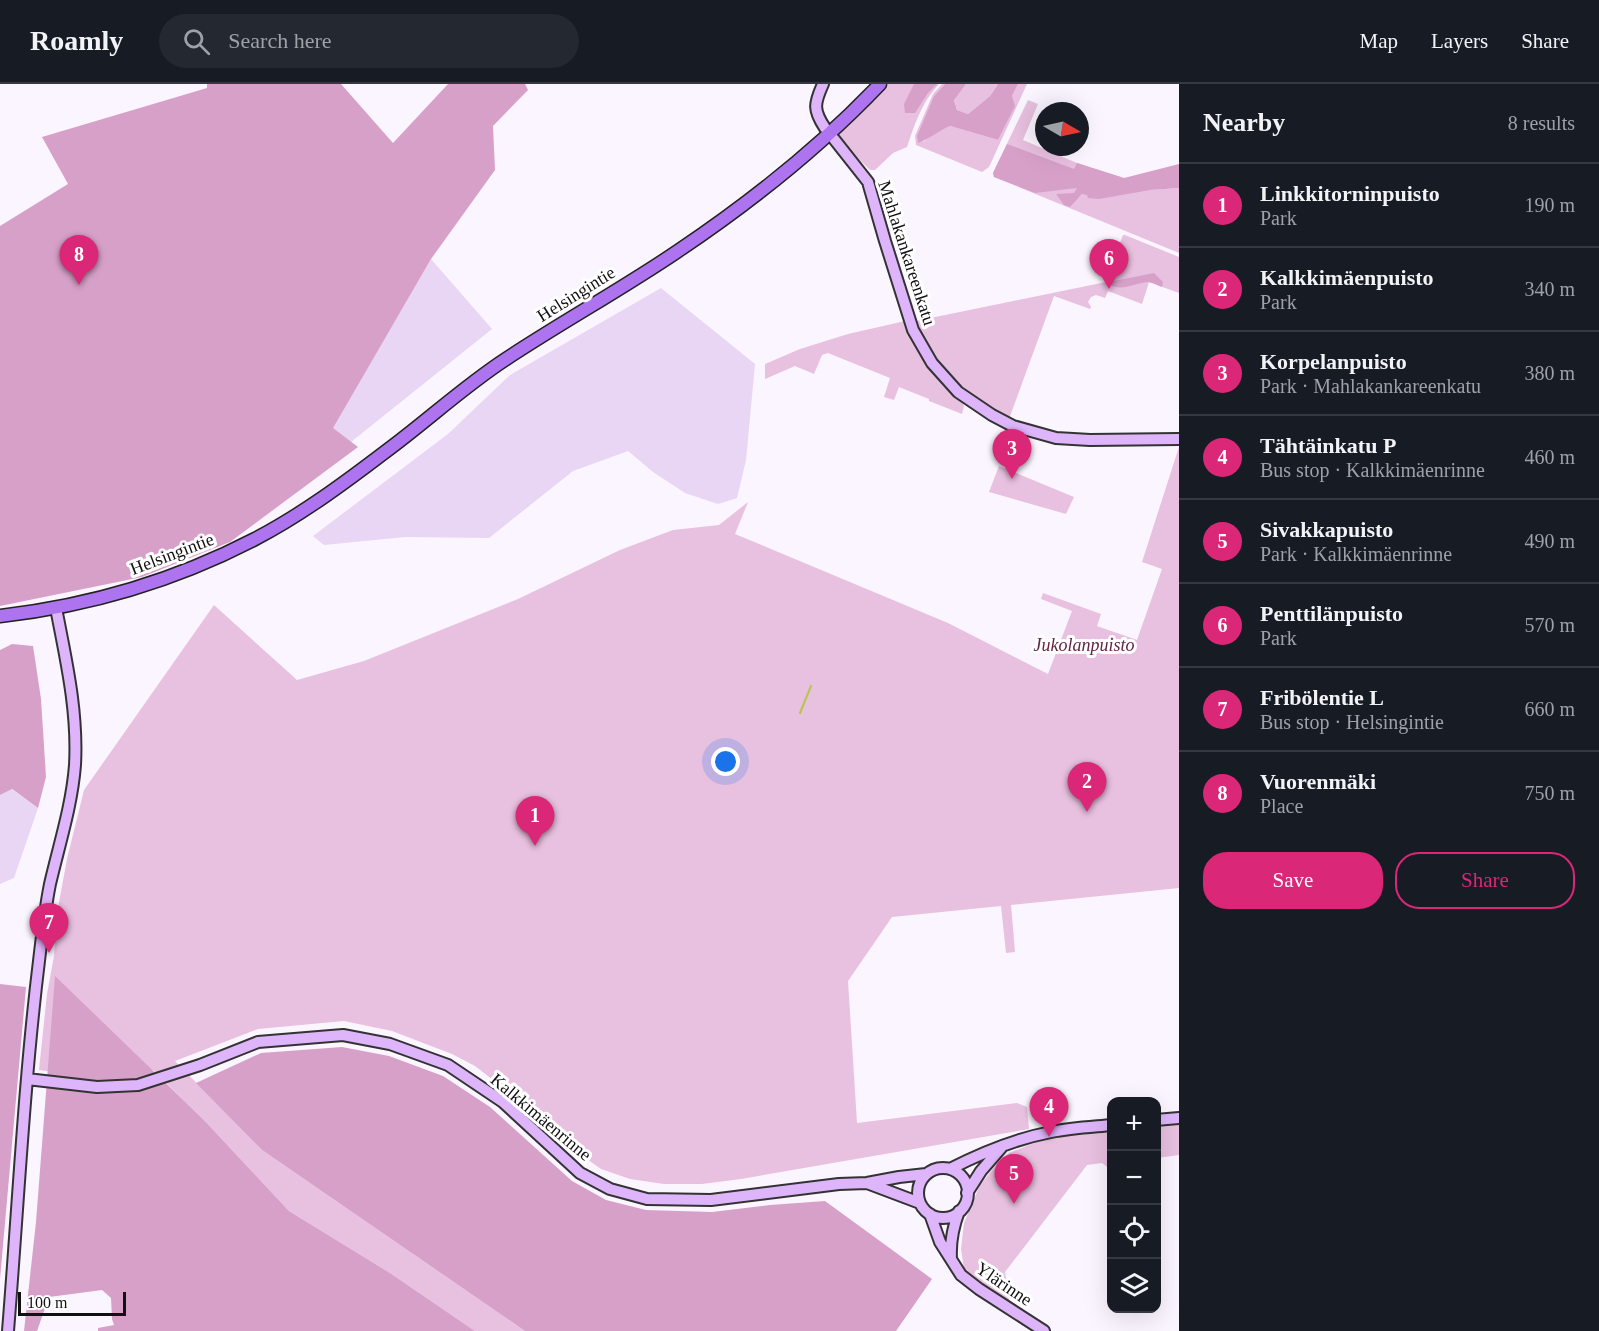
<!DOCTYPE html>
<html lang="en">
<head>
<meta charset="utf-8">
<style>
  body { margin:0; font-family:"Times New Roman",serif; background:#242831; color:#f1f3f6 }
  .controls { position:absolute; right:18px; bottom:18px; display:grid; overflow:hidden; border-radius:12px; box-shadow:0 6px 24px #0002 }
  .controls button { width:54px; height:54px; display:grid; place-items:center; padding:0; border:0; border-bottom:2px solid #363941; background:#171b24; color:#f1f3f6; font:30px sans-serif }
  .compass { position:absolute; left:1035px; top:18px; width:54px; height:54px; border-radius:50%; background:#171b24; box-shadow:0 6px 24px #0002; rotate:99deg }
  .scale { position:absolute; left:18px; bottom:15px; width:108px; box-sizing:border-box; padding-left:6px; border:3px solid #111; border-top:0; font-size:16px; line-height:21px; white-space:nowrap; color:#111; -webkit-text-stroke:4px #fff; paint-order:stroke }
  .you { position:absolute; left:726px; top:678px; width:21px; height:21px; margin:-15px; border:4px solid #fff; border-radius:50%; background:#1a73e8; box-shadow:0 0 0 9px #1a73e833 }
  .badge { display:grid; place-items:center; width:39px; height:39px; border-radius:50%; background:#db2777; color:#fff; font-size:20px; font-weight:700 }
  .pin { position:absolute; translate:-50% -50px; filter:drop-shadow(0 2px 3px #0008) }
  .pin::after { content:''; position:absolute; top:32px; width:21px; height:18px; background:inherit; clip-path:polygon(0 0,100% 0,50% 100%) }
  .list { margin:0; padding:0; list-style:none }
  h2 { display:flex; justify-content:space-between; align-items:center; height:78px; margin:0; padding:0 24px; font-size:26px }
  h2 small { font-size:20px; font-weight:400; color:#9ea1a6 }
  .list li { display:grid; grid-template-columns:39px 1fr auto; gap:18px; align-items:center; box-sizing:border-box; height:84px; padding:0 24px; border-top:2px solid #363941 }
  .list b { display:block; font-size:22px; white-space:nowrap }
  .list p { margin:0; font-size:20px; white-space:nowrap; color:#9ea1a6 }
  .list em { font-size:20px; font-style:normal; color:#9ea1a6 }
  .actions { display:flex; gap:12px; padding:18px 24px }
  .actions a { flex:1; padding:14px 0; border:2px solid #db2777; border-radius:24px; text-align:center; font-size:21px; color:#db2777 }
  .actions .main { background:#db2777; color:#fff }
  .icon { flex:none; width:33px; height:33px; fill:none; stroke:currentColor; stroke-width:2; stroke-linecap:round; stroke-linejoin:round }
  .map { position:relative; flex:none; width:1179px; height:1247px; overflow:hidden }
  header { display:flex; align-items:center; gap:36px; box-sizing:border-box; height:84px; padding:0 30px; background:#171b24; border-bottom:2px solid #363941 }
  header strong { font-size:28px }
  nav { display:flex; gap:33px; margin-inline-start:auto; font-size:21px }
  .search { width:420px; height:54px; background:#242831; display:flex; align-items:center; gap:15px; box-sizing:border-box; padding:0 21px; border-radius:33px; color:#9ea1a6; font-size:22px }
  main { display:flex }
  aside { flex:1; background:#171b24 }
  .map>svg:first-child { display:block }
  .farmland { fill:#e8d6f4 }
  .green { fill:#e8c0e0 }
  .forest { fill:#d7a0c9 }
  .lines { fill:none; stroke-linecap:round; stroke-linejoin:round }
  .stream { stroke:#b8c549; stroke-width:2 }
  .secondary-casing { stroke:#333; stroke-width:14 }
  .primary-casing { stroke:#222; stroke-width:15 }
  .secondary { stroke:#deb5fa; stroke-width:10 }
  .primary { stroke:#ae74ef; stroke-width:12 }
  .labels { text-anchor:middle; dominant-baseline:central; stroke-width:6; stroke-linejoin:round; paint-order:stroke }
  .street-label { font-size:18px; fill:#111; stroke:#fff }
  .park-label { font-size:18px; font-style:italic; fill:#652445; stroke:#fff }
</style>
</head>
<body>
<header>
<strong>Roamly</strong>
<div class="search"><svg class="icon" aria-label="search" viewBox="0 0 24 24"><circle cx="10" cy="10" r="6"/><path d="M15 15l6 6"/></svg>Search here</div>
<nav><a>Map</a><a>Layers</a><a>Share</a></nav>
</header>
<main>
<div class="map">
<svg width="1179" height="1247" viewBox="0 0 1179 1247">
  <rect width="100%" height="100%" fill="#faf5fe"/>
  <path class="farmland" d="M 431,175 L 492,245 L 351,358 L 332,344 Z
    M 661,204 L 755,280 L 746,376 L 737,414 L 718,420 L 685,409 L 653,388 L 628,367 L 573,387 L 489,454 L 405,453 L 324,461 L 313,452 L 448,350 L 510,291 Z
    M 11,705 L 38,724 L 14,794 L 0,800 L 0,711 Z"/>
  <path class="green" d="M 888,0 L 939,0 C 922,18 915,39 907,63 L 893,69 L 875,86 L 870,86 L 835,52 Z
    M 942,0 L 945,0 L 934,12 L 923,58 L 931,51 L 950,42 L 998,56 L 1012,12 L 1018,0 L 1027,0 L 989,83 L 982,88 L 916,61 L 915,52 L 933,10 Z
    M 966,0 L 998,0 L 990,12 L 968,30 L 957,26 L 954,15 Z
    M 1028,16 L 1038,20 L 1023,56 L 1077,79 L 1124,94 L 1078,104 L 1079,113 L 1082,110 L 1179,104 L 1179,169 L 994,93 L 993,89 Z
    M 1123,151 L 1125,151 L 1179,173 L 1179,209 L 1149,198 L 1142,220 L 1108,207 L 1105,214 L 1096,211 L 1091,213 L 1088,218 L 1091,223 L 1090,225 L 1054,212 L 1009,335 C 999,330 989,325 979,319 C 952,301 925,268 916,237 L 1106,198 Z
    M 905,237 L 936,291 L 962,318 L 964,322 L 962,330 L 929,317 L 929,315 L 899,303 L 894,316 L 884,313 L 890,294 L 828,269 L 822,271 L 814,290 L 795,282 L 765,295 L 765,280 L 800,265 L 848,250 Z
    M 1179,363 L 1179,804 L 1011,821 L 1015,868 L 1006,869 L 1001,822 L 892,833 L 848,897 L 857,1039 L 1017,1019 L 1027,1023 L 1029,1045 L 741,1095 L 702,1100 L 664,1100 L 630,1095 L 601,1085 L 566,1060 L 523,1019 L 475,982 L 452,970 L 392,947 L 344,937 L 258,945 L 175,977 L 262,1066 L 525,1247 L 475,1247 L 390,1189 L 289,1127 L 203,1035 L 153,986 L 106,995 L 39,986 L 47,910 L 54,872 L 57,829 L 67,775 L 84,706 L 214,521 L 297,596 L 364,577 L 518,515 L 620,466 L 673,446 L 719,441 L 748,418 L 735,450 L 948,539 L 1048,590 L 1072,527 L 1041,515 L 1043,509 L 1101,530 L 1097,542 L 1137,556 L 1162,485 L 1142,478 Z
    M 999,382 L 1074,413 L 1066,430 L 989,408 Z
    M 1179,1038 L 1179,1071 L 1157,1074 L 1156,1041 Z
    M 1111,1045 L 1111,1086 L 1102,1079 L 1087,1081 L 1005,1188 L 1010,1219 L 975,1197 L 964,1185 L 961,1165 L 964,1139 L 980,1101 L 993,1085 L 1009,1069 L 1046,1054 Z"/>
  <path class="forest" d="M 207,0 L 341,0 L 393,59 L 448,0 L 525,0 L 528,6 L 493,42 L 495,86 L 431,175 L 333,344 L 358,363 L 230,458 L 142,493 L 0,522 L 0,142 L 68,100 L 42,53 L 207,4 Z
    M 914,0 L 937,0 L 928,9 L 915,29 L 905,29 L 904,20 Z
    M 945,0 L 966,0 L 954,16 L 957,26 L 968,30 L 990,12 L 998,0 L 1018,0 L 1012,12 L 1015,22 L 998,56 L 950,42 C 941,46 925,57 918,59 L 917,52 L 934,12 Z
    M 1007,60 L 1074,85 L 1077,79 L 1124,94 L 1179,80 L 1179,104 L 1150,106 L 1099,115 L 1088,114 L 1087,111 L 1082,110 L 1070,123 L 1064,121 L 1056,110 L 1074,109 L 1077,104 L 1035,109 L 994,93 L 993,89 Z
    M 1154,189 L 1163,198 L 1162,203 C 1157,201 1152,198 1147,198 C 1134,199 1120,209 1108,199 L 1109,198 Z
    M 12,560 L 33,562 L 41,615 L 46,693 L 38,724 L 12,705 L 0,711 L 0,566 Z
    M 55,892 L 203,1035 L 289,1127 L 390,1189 L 475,1247 L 98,1247 L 98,1244 L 114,1241 L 112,1235 L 111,1214 L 102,1206 L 49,1213 L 37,1247 L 24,1247 L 36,1138 Z
    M 0,900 L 26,903 L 0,1195 Z
    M 342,963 L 389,972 L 443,992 L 490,1023 L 572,1097 L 606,1116 L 646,1126 L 712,1128 L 770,1121 L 825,1117 L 932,1195 L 896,1247 L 525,1247 L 262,1066 L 196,999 L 261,969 Z"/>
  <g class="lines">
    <path class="stream" d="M 800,629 L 811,602"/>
    <g class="secondary-casing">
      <path id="secondary" d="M 823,0 C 814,20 813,26 825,44
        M 834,55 L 868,98 L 885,157 L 913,246 L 932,279 L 958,308 L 992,331 L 1013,342 L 1056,354 L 1090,356 L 1179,355
        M 27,995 L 97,1003 L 138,1001 L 200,981 L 258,958 L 343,951 L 390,960 L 448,981 L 503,1018 L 580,1089 L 610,1105 L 647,1115 L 711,1116 L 839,1100 L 867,1099 L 899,1093 L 926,1090
        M 1156,1036 L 1179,1034
        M918 1109a25 25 0 1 1 50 0a25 25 0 1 1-50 0Z
        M 950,1085 C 983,1068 1015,1055 1051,1048 C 1071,1044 1091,1043 1112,1041
        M 867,1099 L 920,1119
        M 967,1109 L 981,1087 L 1001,1064
        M 930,1130 L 940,1158 L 961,1191 L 979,1205 L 1044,1247
        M 951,1174 C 950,1157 953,1143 959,1127
        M 8,1247 C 18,1124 24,999 39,877 C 42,851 45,825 50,800 C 59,761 72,721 75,681 C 78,627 66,576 56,524"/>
    </g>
    <g class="primary-casing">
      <path id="primary" d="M 0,532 C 88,522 176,496 255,455 C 301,431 343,400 385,368 C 426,338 463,303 506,275 C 562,238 622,205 678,167 C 751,118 820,63 880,0"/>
    </g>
    <use href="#secondary" class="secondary"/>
    <use href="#primary" class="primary"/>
  </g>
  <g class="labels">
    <g class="street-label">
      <text transform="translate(907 169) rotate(72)">Mahlakankareenkatu</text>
      <text transform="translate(576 210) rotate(-32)">Helsingintie</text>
      <text transform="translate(172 470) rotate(-21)">Helsingintie</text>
      <text transform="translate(541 1033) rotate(40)">Kalkkimäenrinne</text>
      <text transform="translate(1004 1200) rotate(34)">Ylärinne</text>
    </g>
    <g class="park-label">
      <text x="1084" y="561">Jukolanpuisto</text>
    </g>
  </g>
</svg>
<div class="controls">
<button>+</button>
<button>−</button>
<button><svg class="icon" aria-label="locate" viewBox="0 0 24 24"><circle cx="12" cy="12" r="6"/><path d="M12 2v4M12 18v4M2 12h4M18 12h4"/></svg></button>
<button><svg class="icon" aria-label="layers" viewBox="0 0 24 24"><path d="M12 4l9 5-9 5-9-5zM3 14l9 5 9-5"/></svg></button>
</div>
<svg class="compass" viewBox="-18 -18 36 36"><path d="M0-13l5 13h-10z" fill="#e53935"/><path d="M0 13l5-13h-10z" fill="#9ea1a6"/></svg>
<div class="scale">100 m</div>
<div class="you"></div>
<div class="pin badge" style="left:535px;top:762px">1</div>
<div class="pin badge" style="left:1087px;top:728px">2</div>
<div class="pin badge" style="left:1012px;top:395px">3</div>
<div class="pin badge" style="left:1049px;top:1053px">4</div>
<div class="pin badge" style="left:1014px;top:1120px">5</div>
<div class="pin badge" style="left:1109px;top:205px">6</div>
<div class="pin badge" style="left:49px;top:869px">7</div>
<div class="pin badge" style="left:79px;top:201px">8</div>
</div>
<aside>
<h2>Nearby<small>8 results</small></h2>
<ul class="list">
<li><span class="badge">1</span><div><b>Linkkitorninpuisto</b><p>Park</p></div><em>190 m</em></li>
<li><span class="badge">2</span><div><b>Kalkkimäenpuisto</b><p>Park</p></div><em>340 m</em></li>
<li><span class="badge">3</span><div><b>Korpelanpuisto</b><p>Park · Mahlakankareenkatu</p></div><em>380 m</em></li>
<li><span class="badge">4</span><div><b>Tähtäinkatu P</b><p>Bus stop · Kalkkimäenrinne</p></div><em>460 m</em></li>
<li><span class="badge">5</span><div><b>Sivakkapuisto</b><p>Park · Kalkkimäenrinne</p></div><em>490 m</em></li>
<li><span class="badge">6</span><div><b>Penttilänpuisto</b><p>Park</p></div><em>570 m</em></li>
<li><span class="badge">7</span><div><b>Fribölentie L</b><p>Bus stop · Helsingintie</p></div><em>660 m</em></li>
<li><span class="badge">8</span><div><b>Vuorenmäki</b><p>Place</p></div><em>750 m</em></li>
</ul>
<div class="actions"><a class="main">Save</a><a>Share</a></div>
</aside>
</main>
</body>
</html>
